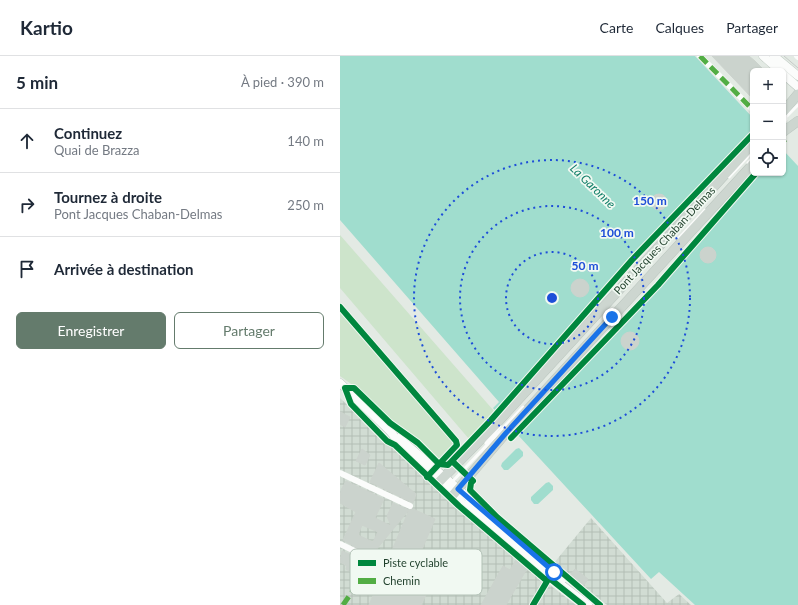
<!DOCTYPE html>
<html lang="fr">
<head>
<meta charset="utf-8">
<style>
  body { margin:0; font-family:Lato,sans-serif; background:#f2f2f3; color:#1f2937 }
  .controls { position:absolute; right:12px; top:12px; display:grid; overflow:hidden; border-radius:6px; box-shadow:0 1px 3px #0004 }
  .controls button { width:36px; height:36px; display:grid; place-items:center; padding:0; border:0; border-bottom:1px solid #e0e1e3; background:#fff; color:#1f2937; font:20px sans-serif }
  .stop { position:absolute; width:12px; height:12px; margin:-9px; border:3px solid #1a73e8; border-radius:50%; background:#fff }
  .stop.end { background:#1a73e8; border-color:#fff; box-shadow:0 1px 4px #0008 }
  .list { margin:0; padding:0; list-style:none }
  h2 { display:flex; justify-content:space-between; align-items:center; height:52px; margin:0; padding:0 16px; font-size:17px }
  h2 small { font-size:13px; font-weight:400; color:#747a83 }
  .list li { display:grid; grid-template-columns:26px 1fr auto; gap:12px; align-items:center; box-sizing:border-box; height:64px; padding:0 16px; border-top:1px solid #e0e1e3 }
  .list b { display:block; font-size:15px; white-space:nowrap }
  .list p { margin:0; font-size:13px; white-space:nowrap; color:#747a83 }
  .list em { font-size:13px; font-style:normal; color:#747a83 }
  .actions { display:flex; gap:8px; padding:12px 16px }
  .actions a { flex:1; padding:9px 0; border:1px solid #647b6c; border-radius:6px; text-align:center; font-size:14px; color:#647b6c }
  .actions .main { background:#647b6c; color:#fff }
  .icon { flex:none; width:22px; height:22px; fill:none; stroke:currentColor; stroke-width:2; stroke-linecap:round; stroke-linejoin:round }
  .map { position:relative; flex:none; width:458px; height:549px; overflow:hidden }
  header { display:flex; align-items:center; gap:24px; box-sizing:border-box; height:56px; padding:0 20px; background:#fff; border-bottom:1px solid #e0e1e3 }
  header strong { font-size:19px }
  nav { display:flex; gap:22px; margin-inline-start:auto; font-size:14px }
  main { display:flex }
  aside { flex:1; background:#fff }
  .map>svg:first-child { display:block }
  .industrial { fill:url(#industrial-grid) }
  .grass { fill:#cde4cb }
  .water { fill:#a0ddce }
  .pier { fill:#e3eae4 }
  .building { fill:#cbd3cd; stroke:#ccd3cd; fill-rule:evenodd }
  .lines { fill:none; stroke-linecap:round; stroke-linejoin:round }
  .street-tunnel { stroke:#bcc8bf; stroke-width:6; stroke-dasharray:6 3; stroke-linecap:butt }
  .secondary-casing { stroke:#bcc7bf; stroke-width:9 }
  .primary-casing { stroke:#bbc6bf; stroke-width:10 }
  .lane { stroke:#fbfcfb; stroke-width:3 }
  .street { stroke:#fbfcfb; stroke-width:6 }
  .secondary { stroke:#fbfcfb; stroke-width:8 }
  .primary { stroke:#cdd6d0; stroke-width:9 }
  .tram { stroke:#c6cbc8; stroke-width:1 }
  .quiet { stroke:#52ad44; stroke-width:5; stroke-dasharray:10 5; stroke-linecap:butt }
  .cycleway-casing { stroke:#f1f9f2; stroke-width:8 }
  .cycleway { stroke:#00873e; stroke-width:6 }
  .route { stroke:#1a73e8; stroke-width:5 }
  .ring { fill:none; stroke:#1d4ed8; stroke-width:2; stroke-dasharray:2 4 }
  .labels { text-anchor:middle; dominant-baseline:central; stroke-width:3.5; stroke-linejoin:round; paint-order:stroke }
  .street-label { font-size:11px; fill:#1f3f2b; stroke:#f1f9f2 }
  .water-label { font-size:12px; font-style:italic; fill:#14806a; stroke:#f1f9f2 }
  .key { fill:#f1f9f2; stroke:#b2c1b6; stroke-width:1 }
  .key-label { font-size:11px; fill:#1f3f2b }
  .centre { fill:#1d4ed8; stroke:#f1f9f2; stroke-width:2 }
  .ring-label { font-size:12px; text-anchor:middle; font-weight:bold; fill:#1d4ed8; stroke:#f1f9f2; stroke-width:3.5; stroke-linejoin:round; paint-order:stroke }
</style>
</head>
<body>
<header>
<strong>Kartio</strong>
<nav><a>Carte</a><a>Calques</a><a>Partager</a></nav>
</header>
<main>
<aside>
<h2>5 min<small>À pied · 390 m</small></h2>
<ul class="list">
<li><svg class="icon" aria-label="ahead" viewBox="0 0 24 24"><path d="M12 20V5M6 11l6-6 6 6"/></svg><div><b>Continuez</b><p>Quai de Brazza</p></div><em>140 m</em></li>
<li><svg class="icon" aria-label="right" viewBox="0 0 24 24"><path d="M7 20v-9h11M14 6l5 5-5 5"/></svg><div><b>Tournez à droite</b><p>Pont Jacques Chaban-Delmas</p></div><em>250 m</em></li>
<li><svg class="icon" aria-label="arrive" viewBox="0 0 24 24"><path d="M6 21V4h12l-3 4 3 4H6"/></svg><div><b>Arrivée à destination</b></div></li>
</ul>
<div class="actions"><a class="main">Enregistrer</a><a>Partager</a></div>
</aside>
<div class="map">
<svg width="458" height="549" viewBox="0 0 458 549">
  <defs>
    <pattern id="industrial-grid" width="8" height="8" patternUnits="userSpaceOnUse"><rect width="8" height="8" fill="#d1dcd3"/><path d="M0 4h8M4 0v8" fill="none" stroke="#b3beb5"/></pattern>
  </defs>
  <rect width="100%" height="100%" fill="#e3eae4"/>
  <path class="industrial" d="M 0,342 L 101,437 L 202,523 L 236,549 L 0,549 Z
    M 251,462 L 327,547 L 339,538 L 351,549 L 267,549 L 214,507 Z"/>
  <path class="grass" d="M 0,179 L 154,355 L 129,383 L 0,232 Z
    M 0,254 L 114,387 L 99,405 L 72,379 L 53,366 L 14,330 L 0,320 Z"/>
  <path class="water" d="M 0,0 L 355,0 L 413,62 L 413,117 L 443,117 L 443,94 L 458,110 L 458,549 L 355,549 L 319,516 L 311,523 L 153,352 L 159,346 L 0,164 Z
    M 179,392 L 183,396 L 183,400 L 168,414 L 164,414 L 161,410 L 162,407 L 176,393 Z
    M 209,426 L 213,430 L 213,434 L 198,448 L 194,448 L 191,444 L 191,441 L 206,427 Z"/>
  <path class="pier" d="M 413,75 L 413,117 L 418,117 L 319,231 L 176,380 L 154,356 L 291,202 Z"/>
  <path class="building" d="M 372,0 L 409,0 L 415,5 L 425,15 L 413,15 L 413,43 Z
    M311 146a8 8 0 1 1 16 0a8 8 0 1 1-16 0Z
    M360 199a8 8 0 1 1 16 0a8 8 0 1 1-16 0Z
    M231 232a9 9 0 1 1 18 0a9 9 0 1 1-18 0Z
    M281 285a9 9 0 1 1 18 0a9 9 0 1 1-18 0Z
    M 0,356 L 10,361 L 5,371 L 0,368 Z
    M 22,393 L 30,399 L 25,409 L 16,405 Z
    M 39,407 L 76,438 L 73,447 L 30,426 Z
    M 6,425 L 44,443 L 35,462 L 51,470 L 47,460 L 53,447 L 69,454 L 31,500 L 3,484 L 16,456 L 0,447 L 1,434 ZM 22,469 L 38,476 L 33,486 L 18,479 Z
    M 73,453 L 95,463 L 69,524 L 89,533 L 81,549 L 29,549 L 69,454 Z
    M 2,495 L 27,505 L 16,519 L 6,513 L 7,510 L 0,506 Z
    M 177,502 L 188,511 L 166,549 L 141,549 L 163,510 L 170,514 Z
    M 235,513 L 248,523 L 244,529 L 230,519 Z"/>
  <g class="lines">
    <path class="street-tunnel" d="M 443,85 L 445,87"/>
    <g class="secondary-casing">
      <path id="secondary" d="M 423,0 L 440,15
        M 434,0 L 458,20
        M 443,18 L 458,31
        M 0,327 L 49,374 L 67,396 L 122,447 L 131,453 L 202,514 L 248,549
        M 59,382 L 223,523"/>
    </g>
    <g class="primary-casing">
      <path id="primary" d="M 443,56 L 458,38
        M 443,76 L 458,65
        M 99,426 L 156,368 L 413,88
        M 113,439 L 166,377 L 413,108"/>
    </g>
    <path class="lane" d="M 443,64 L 458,49
      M 443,69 L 446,63
      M 408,107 L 413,101
      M 389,121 L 413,95
      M 339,182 L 365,154
      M 146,387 L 160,370
      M 111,427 L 183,351
      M 225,523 L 260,549"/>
    <path class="street" d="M 360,0 L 413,54
      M 457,0 L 458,1
      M 0,417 L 70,450
      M 0,488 L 27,501
      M 193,549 L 212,518"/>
    <use href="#secondary" class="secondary"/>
    <use href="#primary" class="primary"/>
    <path class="tram" d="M 444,0 L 458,12"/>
    <path class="quiet" d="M 360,0 L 413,54
      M 443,85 L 445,87
      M 3,549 L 41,494"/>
    <g class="cycleway-casing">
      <path id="cycleway" d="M 0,251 L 116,385 L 117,389 L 87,421
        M 5,332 L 14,332 L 50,367 L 78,387 L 99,408 L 108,409 L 151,364 L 292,204 L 413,78
        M 5,332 L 11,348 L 47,385 L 55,389 L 119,450 L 207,525
        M 171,382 L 318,229 L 416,117
        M 112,405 L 133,425 L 131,427 L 130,434 L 157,461 L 260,549
        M 193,549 L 209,522 L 243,549"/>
    </g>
    <use href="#cycleway" class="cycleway"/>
  </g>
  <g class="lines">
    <path class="route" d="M 214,516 L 118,433 L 166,377 L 272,261"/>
  </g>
  <g class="ring">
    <circle cx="212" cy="242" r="46"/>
    <circle cx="212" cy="242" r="92"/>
    <circle cx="212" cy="242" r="138"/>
  </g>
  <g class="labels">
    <g class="street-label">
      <text transform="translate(324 184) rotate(-47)">Pont Jacques Chaban-Delmas</text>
    </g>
    <g class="water-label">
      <text transform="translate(253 130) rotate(44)">La Garonne</text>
    </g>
  </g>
  <rect x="10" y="493" width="132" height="46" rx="6" class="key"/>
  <rect x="18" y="504" width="18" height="6" fill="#00873e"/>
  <rect x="18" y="522" width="18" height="6" fill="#52ad44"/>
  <g class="key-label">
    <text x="43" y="511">Piste cyclable</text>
    <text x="43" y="529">Chemin</text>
  </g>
  <circle cx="212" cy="242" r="6" class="centre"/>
  <g class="ring-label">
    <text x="310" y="149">150 m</text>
    <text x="277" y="181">100 m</text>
    <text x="245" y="214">50 m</text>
  </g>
</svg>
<div class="controls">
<button>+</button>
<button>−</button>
<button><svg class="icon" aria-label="locate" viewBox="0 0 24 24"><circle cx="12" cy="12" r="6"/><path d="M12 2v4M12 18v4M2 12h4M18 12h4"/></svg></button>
</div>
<div class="stop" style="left:214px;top:516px"></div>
<div class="stop end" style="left:272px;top:261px"></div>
</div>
</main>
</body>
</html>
